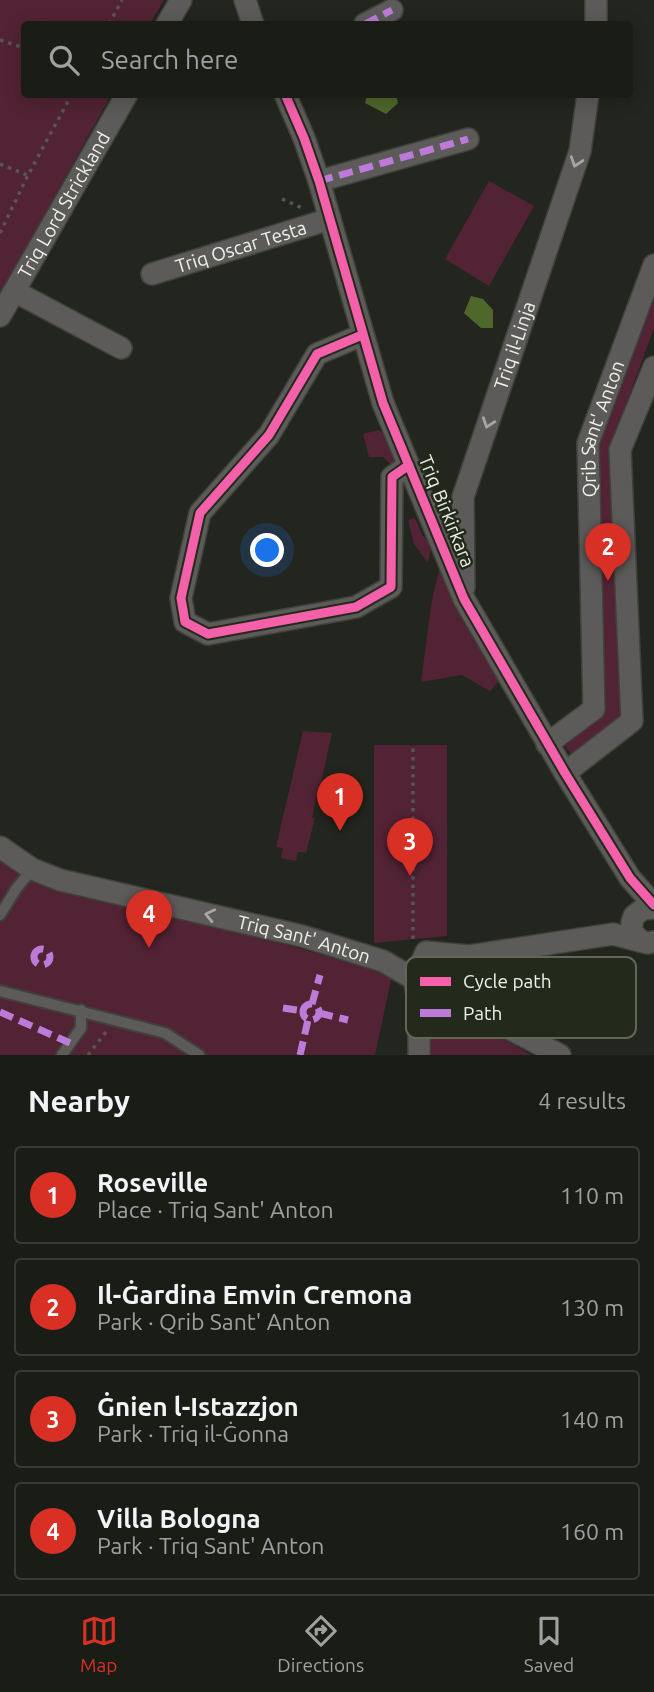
<!DOCTYPE html>
<html lang="en">
<head>
<meta charset="utf-8">
<style>
  body { margin:0; font-family:Ubuntu,sans-serif; background:#23251f; color:#f1f3f6 }
  .you { position:absolute; left:268px; top:551px; width:24px; height:24px; margin:-18px; border:5px solid #fff; border-radius:50%; background:#1a73e8; box-shadow:0 0 0 10px #1a73e833 }
  .badge { display:grid; place-items:center; width:46px; height:46px; border-radius:50%; background:#d93025; color:#fff; font-size:23px; font-weight:700 }
  .pin { position:absolute; translate:-50% -58px; filter:drop-shadow(0 2px 4px #0008) }
  .pin::after { content:''; position:absolute; top:37px; width:24px; height:21px; background:inherit; clip-path:polygon(0 0,100% 0,50% 100%) }
  .list { margin:0; padding:0; list-style:none }
  h2 { display:flex; justify-content:space-between; align-items:center; height:91px; margin:0; padding:0 28px; font-size:30px }
  h2 small { font-size:23px; font-weight:400; color:#9fa1a1 }
  .list li { display:grid; grid-template-columns:46px 1fr auto; gap:21px; align-items:center; box-sizing:border-box; height:98px; margin:0 14px 14px; padding:0 14px; border:2px solid #383a35; border-radius:7px }
  .list b { display:block; font-size:26px; white-space:nowrap }
  .list p { margin:0; font-size:23px; white-space:nowrap; color:#9fa1a1 }
  .list em { font-size:23px; font-style:normal; color:#9fa1a1 }
  .icon { flex:none; width:38px; height:38px; fill:none; stroke:currentColor; stroke-width:2; stroke-linecap:round; stroke-linejoin:round }
  .map { position:relative; flex:none; width:654px; height:1055px; overflow:hidden }
  .search { position:absolute; background:#1a1c16; box-shadow:0 4px 18px #0003; left:21px; right:21px; top:21px; height:77px; display:flex; align-items:center; gap:18px; box-sizing:border-box; padding:0 24px; border-radius:7px; color:#9fa1a1; font-size:26px }
  .sheet { height:539px; background:#1a1c16 }
  nav { display:flex; justify-content:space-around; align-items:center; box-sizing:border-box; height:98px; border-top:2px solid #383a35; background:#1a1c16; font-size:19px; color:#9fa1a1 }
  nav a { display:grid; justify-items:center; gap:4px }
  nav .on { color:#d93025 }
  .map>svg:first-child { display:block }
  .green { fill:#522334 }
  .water { fill:#50672b }
  .lines { fill:none; stroke-linecap:round; stroke-linejoin:round }
  .lane-casing { stroke:#3f423b; stroke-width:14 }
  .street-casing { stroke:#3f423b; stroke-width:24 }
  .path { stroke:#575654; stroke-width:3.5; stroke-dasharray:3.5 5; stroke-linecap:butt }
  .lane { stroke:#5d5a5a; stroke-width:10 }
  .street { stroke:#5d5a5a; stroke-width:21 }
  .quiet { stroke:#bd7bd9; stroke-width:7; stroke-dasharray:14 7; stroke-linecap:butt }
  .cycleway-casing { stroke:#242a1b; stroke-width:13 }
  .cycleway { stroke:#f560ab; stroke-width:9 }
  .oneway { stroke:#a6a6a2 }
  .labels { text-anchor:middle; dominant-baseline:central; stroke-width:5; stroke-linejoin:round; paint-order:stroke }
  .street-label { font-size:19px; fill:#eef3e9; stroke:#242a1b }
  .key { fill:#242a1b; stroke:#616659; stroke-width:2 }
  .key-label { font-size:19px; fill:#eef3e9 }
</style>
</head>
<body>
<div class="map">
<svg width="654" height="1055" viewBox="0 0 654 1055">
  <rect width="100%" height="100%" fill="#23261e"/>
  <path class="green" d="M 0,0 L 164,0 L 150,24 L 24,24 L 24,94 L 111,95 L 0,295 Z
    M 489,181 L 534,206 L 489,286 L 445,259 Z
    M 654,287 L 654,328 L 609,451 L 622,717 L 572,756 L 565,746 L 606,712 L 596,447 Z
    M 378,430 L 384,434 L 397,464 L 392,466 L 383,457 L 369,457 L 363,434 Z
    M 415,518 L 423,536 L 430,542 L 429,548 L 431,548 L 428,563 L 414,544 L 408,520 Z
    M 440,567 L 471,635 L 499,681 L 490,691 L 462,675 L 421,682 L 432,599 Z
    M 303,731 L 332,733 L 321,783 L 319,784 L 312,818 L 315,818 L 306,853 L 298,852 L 296,861 L 281,858 L 283,848 L 276,847 Z
    M 374,745 L 447,745 L 447,936 L 374,943 Z
    M 0,861 L 37,884 L 202,921 L 392,975 L 375,1055 L 0,1055 Z
    M 443,1005 L 531,1055 L 425,1055 L 425,1018 Z"/>
  <path class="water" d="M 367,94 L 396,95 L 398,103 L 386,114 L 365,103 Z
    M 471,296 L 483,299 L 493,310 L 493,328 L 481,328 L 464,313 Z"/>
  <g class="lines">
    <g class="lane-casing">
      <path id="lane" d="M 0,915 L 16,889 L 32,869
        M 0,991 L 165,1033 L 199,1055
        M 62,1055 L 81,1028 L 81,1010"/>
    </g>
    <g class="street-casing">
      <g id="street">
        <path d="M 245,0 L 253,24"/>
        <path d="M 596,0 L 596,24"/>
        <path d="M 167,24 L 181,0"/>
        <path d="M 365,24 L 392,10"/>
        <path d="M 285,94 L 304,138 L 319,181 L 383,403 L 464,599 L 565,773 L 630,878 L 654,905"/>
        <path d="M 319,181 L 468,139"/>
        <path id="s1" d="M 152,274 L 330,219"/>
        <path d="M 14,291 L 121,348"/>
        <path id="s2" d="M 0,316 L 127,94"/>
        <path d="M 362,335 L 317,354 L 269,435 L 200,513 L 181,598 L 185,622 L 208,634 L 356,607 L 391,587 L 392,477 L 409,465"/>
        <path id="s3" d="M 464,587 L 463,497 L 580,151 L 588,94"/>
        <path id="s4" d="M 547,744 L 594,709 L 588,443 L 654,265"/>
        <path d="M 565,773 L 632,721 L 620,450 L 654,367"/>
        <path id="s5" d="M 0,847 L 32,869 L 60,880 L 302,936 L 383,961 L 414,979 L 560,1055"/>
        <path d="M 640,940 C 631,934 630,926 634,916 L 643,909 L 654,908"/>
        <path d="M 414,979 L 426,952 L 469,956 L 613,934 L 647,943 L 654,942"/>
        <path d="M 414,979 L 419,1004 L 419,1055"/>
        <path d="M 425,998 L 435,989 L 450,966 L 469,956"/>
      </g>
    </g>
    <path class="path" d="M 109,24 L 122,0
      M 0,40 L 24,48
      M 0,164 L 27,175
      M 282,199 L 302,208
      M 0,233 L 28,175 L 72,94
      M 413,939 L 413,745
      M 88,1055 L 106,1032"/>
    <use href="#lane" class="lane"/>
    <use href="#street" class="street"/>
    <path class="quiet" d="M 365,24 L 392,10
      M 319,181 L 468,139
      M34 957a8 8 0 1 1 16 0a8 8 0 1 1-16 0Z
      M303 1012a8 8 0 1 1 16 0a8 8 0 1 1-16 0Z
      M 312,1004 L 320,975
      M 283,1008 L 303,1011
      M 0,1012 L 70,1043
      M 319,1013 L 348,1020
      M 300,1055 L 308,1020"/>
    <g class="cycleway-casing">
      <path id="cycleway" d="M 285,94 L 304,138 L 319,181 L 383,403 L 464,599 L 565,773 L 630,878 L 654,905
        M 362,335 L 317,354 L 269,435 L 200,513 L 181,598 L 185,622 L 208,634 L 356,607 L 391,587 L 392,477 L 409,465"/>
    </g>
    <use href="#cycleway" class="cycleway"/>
  </g>
  <defs><path id="oneway-chevron" d="M-2-3.5L2.5 0L-2 3.5" fill="none" stroke-width="1.6" stroke-linecap="round" stroke-linejoin="round" transform="scale(1.75)"/></defs>
  <g class="oneway">
    <use href="#oneway-chevron" transform="translate(576 162) rotate(108)"/>
    <use href="#oneway-chevron" transform="translate(488 423) rotate(109)"/>
    <use href="#oneway-chevron" transform="translate(210 915) rotate(-167)"/>
  </g>
  <g class="labels">
    <g class="street-label">
      <text stroke="none"><textPath href="#s2" startOffset="128">Triq Lord Strickland</textPath></text>
      <text stroke="none"><textPath href="#s1" startOffset="93">Triq Oscar Testa</textPath></text>
      <text stroke="none"><textPath href="#s3" startOffset="250">Triq il-Linja</textPath></text>
      <text stroke="none"><textPath href="#s4" startOffset="341">Qrib Sant' Anton</textPath></text>
      <text transform="translate(447 511) rotate(68)">Triq Birkirkara</text>
      <text stroke="none"><textPath href="#s5" startOffset="320">Triq Sant' Anton</textPath></text>
    </g>
  </g>
  <rect x="406" y="957" width="230" height="81" rx="10" class="key"/>
  <rect x="420" y="977" width="31" height="9" fill="#f560ab"/>
  <rect x="420" y="1009" width="31" height="8" fill="#bd7bd9"/>
  <g class="key-label">
    <text x="463" y="988">Cycle path</text>
    <text x="463" y="1020">Path</text>
  </g>
</svg>
<div class="you"></div>
<div class="pin badge" style="left:340px;top:831px">1</div>
<div class="pin badge" style="left:608px;top:581px">2</div>
<div class="pin badge" style="left:410px;top:876px">3</div>
<div class="pin badge" style="left:149px;top:948px">4</div>
<div class="search"><svg class="icon" aria-label="search" viewBox="0 0 24 24"><circle cx="10" cy="10" r="6"/><path d="M15 15l6 6"/></svg>Search here</div>
</div>
<section class="sheet">
<h2>Nearby<small>4 results</small></h2>
<ul class="list">
<li><span class="badge">1</span><div><b>Roseville</b><p>Place · Triq Sant' Anton</p></div><em>110 m</em></li>
<li><span class="badge">2</span><div><b>Il-Ġardina Emvin Cremona</b><p>Park · Qrib Sant' Anton</p></div><em>130 m</em></li>
<li><span class="badge">3</span><div><b>Ġnien l-Istazzjon</b><p>Park · Triq il-Ġonna</p></div><em>140 m</em></li>
<li><span class="badge">4</span><div><b>Villa Bologna</b><p>Park · Triq Sant' Anton</p></div><em>160 m</em></li>
</ul>
</section>
<nav>
<a class="on"><svg class="icon" aria-label="map" viewBox="0 0 24 24"><path d="M3 6l6-2 6 2 6-2v14l-6 2-6-2-6 2zM9 4v14M15 6v14"/></svg>Map</a>
<a><svg class="icon" aria-label="directions" viewBox="0 0 24 24"><path d="M12 3l9 9-9 9-9-9zM9 14v-3h6M13 9l2 2-2 2"/></svg>Directions</a>
<a><svg class="icon" aria-label="saved" viewBox="0 0 24 24"><path d="M7 4h10v16l-5-4-5 4z"/></svg>Saved</a>
</nav>
</body>
</html>
